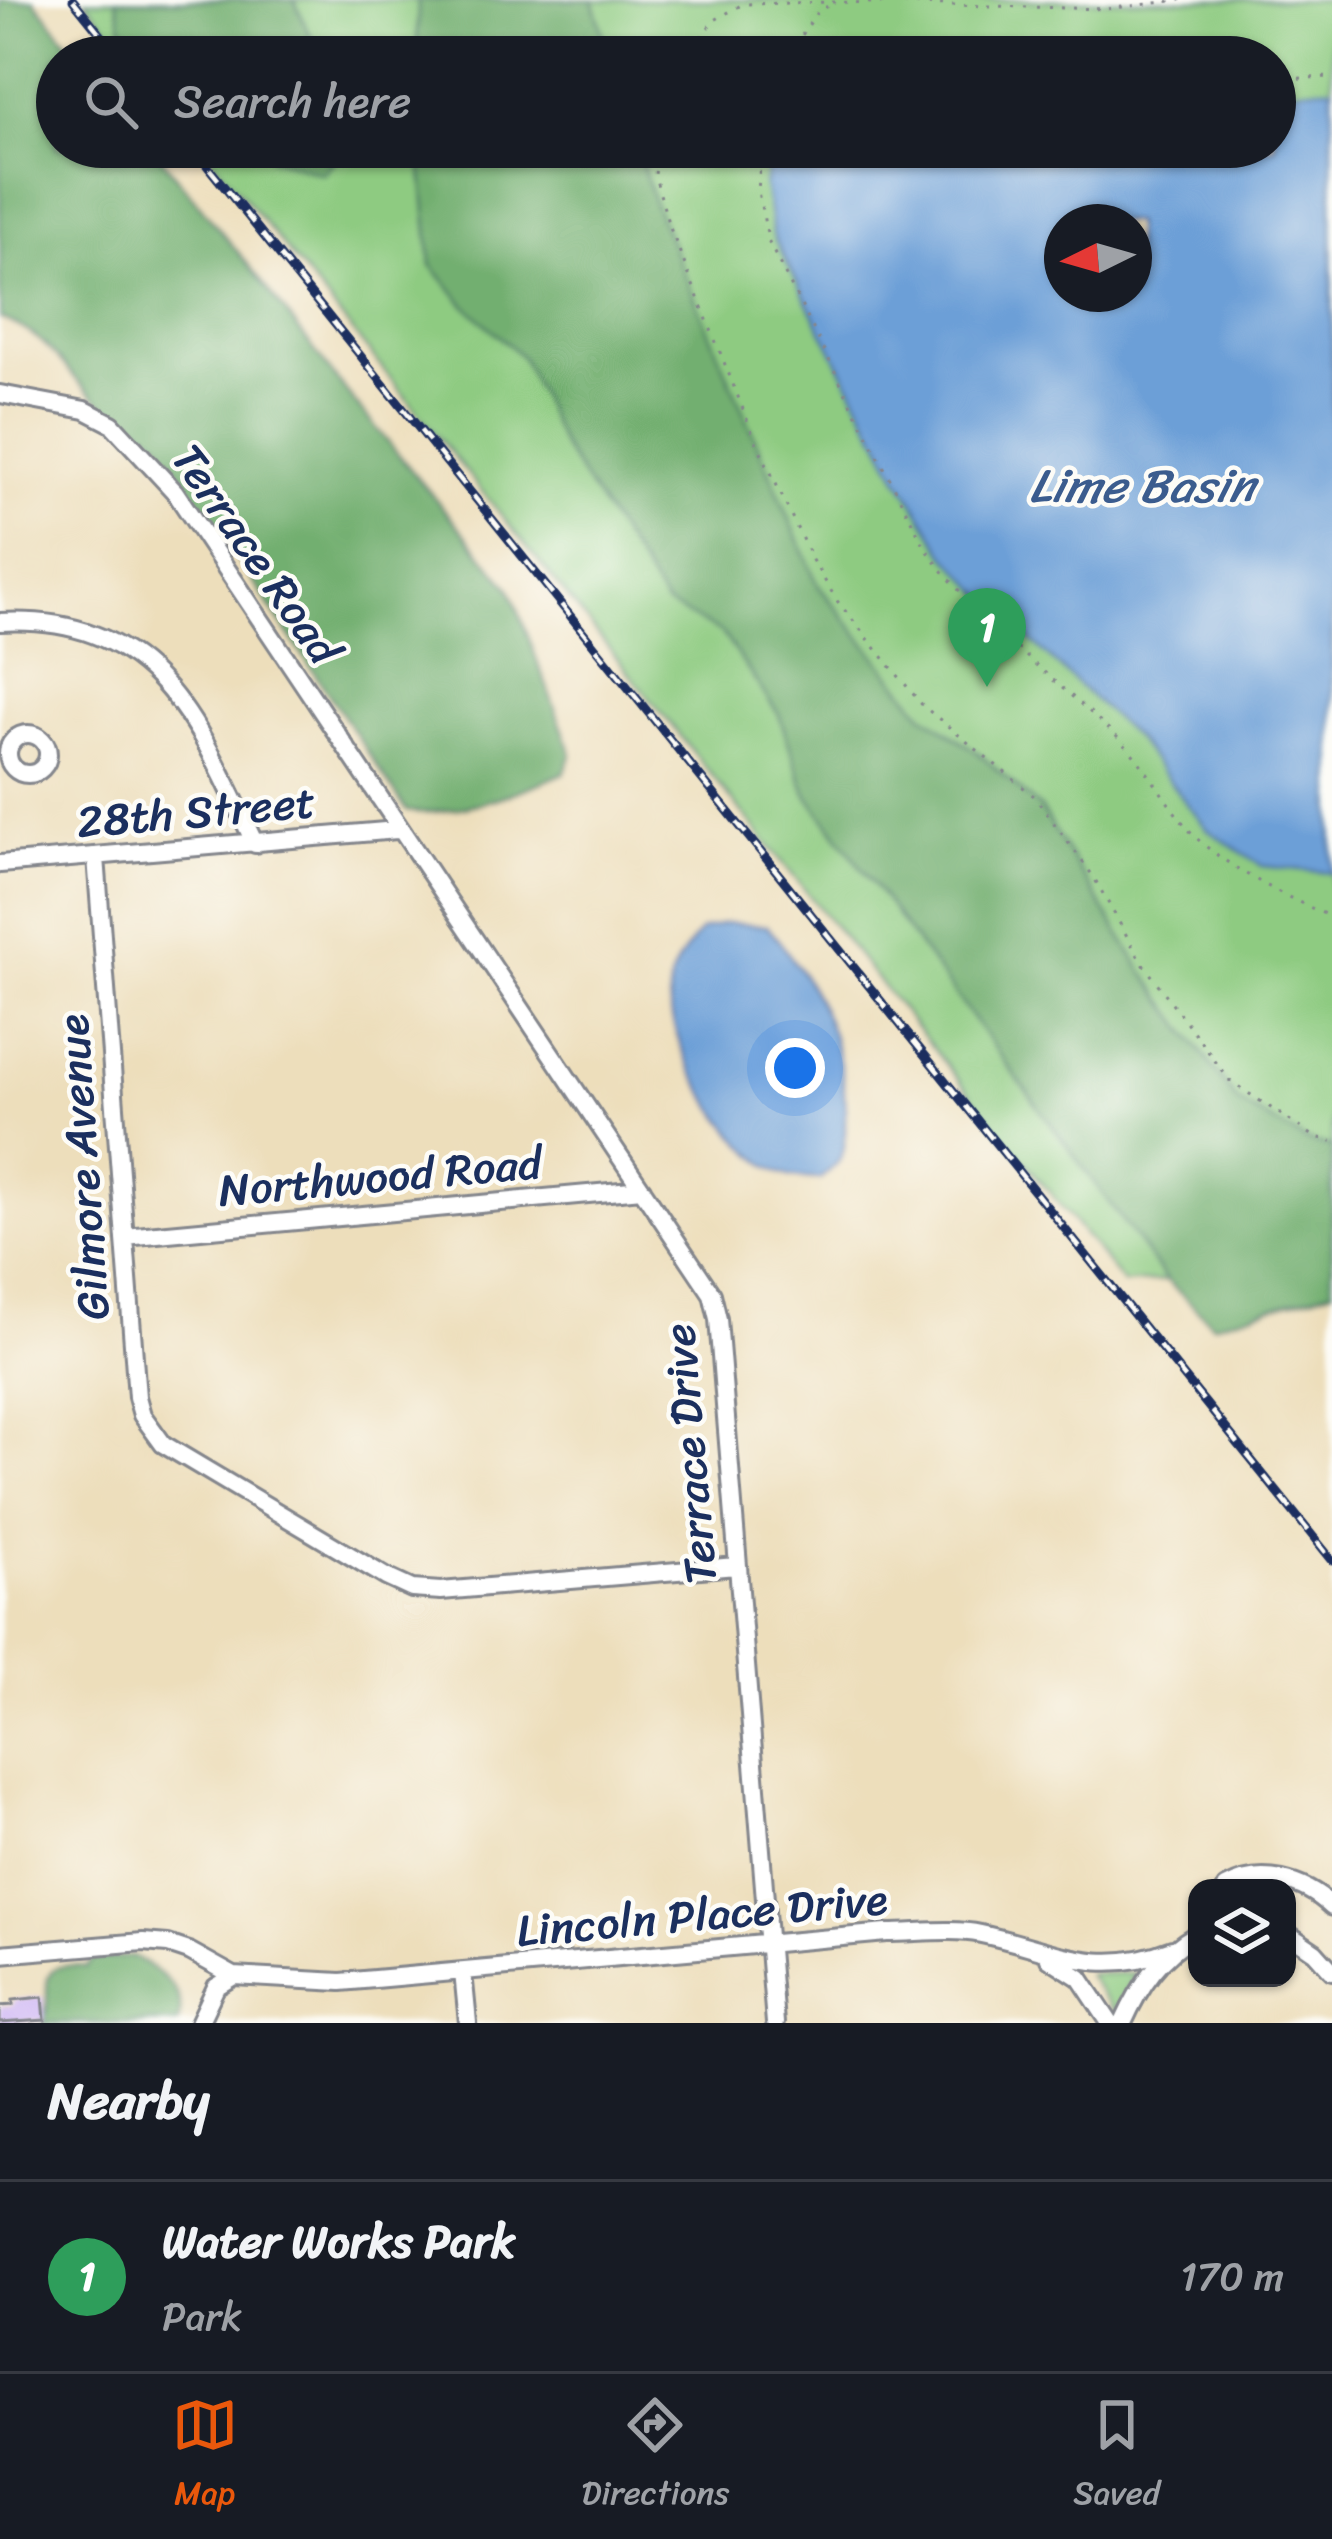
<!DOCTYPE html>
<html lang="en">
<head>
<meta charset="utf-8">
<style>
  body { margin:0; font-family:Sriracha,sans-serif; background:#20242c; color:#f1f3f6 }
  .controls { position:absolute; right:36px; bottom:36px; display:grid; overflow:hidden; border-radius:24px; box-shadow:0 3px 9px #0004 }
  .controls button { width:108px; height:108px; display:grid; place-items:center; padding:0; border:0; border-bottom:3px solid #363941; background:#171b24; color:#f1f3f6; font:60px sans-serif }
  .compass { position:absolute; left:1044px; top:204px; width:108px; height:108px; border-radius:50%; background:#171b24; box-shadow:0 3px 9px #0004; rotate:265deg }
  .you { position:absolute; left:795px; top:1068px; width:42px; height:42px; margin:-30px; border:9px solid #fff; border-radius:50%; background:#1a73e8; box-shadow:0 0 0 18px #1a73e833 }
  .badge { display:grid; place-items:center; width:78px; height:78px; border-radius:50%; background:#ea580c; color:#fff; font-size:39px; font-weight:700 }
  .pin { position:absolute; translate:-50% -99px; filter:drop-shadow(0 3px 6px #0008) }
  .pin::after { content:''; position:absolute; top:63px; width:42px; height:36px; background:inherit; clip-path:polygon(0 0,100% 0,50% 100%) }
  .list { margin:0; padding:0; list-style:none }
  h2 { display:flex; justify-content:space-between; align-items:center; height:156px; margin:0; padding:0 48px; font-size:51px }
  h2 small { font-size:39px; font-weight:400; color:#9ea1a6 }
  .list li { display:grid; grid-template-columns:78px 1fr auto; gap:36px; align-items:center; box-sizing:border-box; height:192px; padding:0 48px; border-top:3px solid #363941 }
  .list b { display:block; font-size:45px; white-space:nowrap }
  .list p { margin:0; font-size:39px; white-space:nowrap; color:#9ea1a6 }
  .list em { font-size:39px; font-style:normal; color:#9ea1a6 }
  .icon { flex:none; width:66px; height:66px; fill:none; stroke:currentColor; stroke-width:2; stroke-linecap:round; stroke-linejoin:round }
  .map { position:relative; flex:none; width:1332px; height:2023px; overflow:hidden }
  .search { position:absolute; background:#171b24; box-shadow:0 3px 9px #0004; left:36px; right:36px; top:36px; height:132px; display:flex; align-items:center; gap:30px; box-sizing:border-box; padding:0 42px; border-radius:66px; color:#9ea1a6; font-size:45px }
  .sheet { height:348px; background:#171b24 }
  nav { display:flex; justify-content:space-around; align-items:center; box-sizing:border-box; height:168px; border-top:3px solid #363941; background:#171b24; font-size:33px; color:#9ea1a6 }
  nav a { display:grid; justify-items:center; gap:6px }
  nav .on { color:#ea580c }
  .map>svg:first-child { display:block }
  .green { fill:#8ecb81; stroke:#547d70; stroke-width:3; fill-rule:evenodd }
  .forest { fill:#72af6f; stroke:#466f66; stroke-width:3 }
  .water { fill:#6c9fd7; stroke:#44679a; stroke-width:3; fill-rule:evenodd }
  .building { fill:#cdb4f4 }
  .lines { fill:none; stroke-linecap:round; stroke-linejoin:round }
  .minor-casing { stroke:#84868c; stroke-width:22 }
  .path { stroke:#84868c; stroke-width:3; stroke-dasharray:3 9; stroke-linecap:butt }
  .minor { stroke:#fff; stroke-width:16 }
  .rail-casing { stroke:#1b2f5e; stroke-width:9 }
  .rail { stroke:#fdfcf7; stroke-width:4.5; stroke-dasharray:14; stroke-linecap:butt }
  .labels { text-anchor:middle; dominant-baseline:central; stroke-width:9; stroke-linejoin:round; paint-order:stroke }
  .street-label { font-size:45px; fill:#1b2f5e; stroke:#fdfcf7 }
  .water-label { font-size:48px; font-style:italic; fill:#3b5c8e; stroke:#fdfcf7 }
</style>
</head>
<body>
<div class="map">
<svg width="1332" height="2023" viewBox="0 0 1332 2023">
  <rect width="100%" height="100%" fill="#fdfcf7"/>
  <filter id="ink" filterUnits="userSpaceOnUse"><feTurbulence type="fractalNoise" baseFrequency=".00833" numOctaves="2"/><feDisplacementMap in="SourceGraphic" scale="24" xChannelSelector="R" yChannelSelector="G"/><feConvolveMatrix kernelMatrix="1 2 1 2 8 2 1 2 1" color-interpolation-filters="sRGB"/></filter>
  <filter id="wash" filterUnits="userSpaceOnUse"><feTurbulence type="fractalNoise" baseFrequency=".004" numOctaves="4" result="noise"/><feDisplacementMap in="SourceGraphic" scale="48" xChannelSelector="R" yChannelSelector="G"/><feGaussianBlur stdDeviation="2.7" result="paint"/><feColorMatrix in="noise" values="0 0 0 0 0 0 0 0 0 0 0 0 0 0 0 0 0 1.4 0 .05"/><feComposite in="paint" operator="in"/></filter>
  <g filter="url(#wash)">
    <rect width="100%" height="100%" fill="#eddebb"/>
    <path class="green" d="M 85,0 L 1332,0 L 1332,1267 L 1124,1284 L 203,147 L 1275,147 L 1275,57 L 131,57 ZM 1062,222 L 1134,222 L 1134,294 L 1062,294 Z
      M 1136,1973 L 1115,2013 L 1088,1975 L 1090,1974 Z"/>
    <path class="forest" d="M 0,0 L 34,0 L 80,57 L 57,57 L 57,147 L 152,147 L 255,273 L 351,398 L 510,588 L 572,754 L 564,773 C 524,790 450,819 407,811 L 158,440 C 137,426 113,414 94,397 C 56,363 52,337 0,318 Z
      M 116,0 L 294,0 L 321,57 L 158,57 L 122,27 Z
      M 418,0 L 593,0 L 610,57 L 417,57 Z
      M 260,147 L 345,147 L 323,174 L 272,158 Z
      M 420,147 L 637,147 L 655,206 L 818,585 L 923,714 L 977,752 L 1040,808 L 1142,970 L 1238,1102 L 1307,1141 L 1332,1147 L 1332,1290 L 1213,1324 L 1167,1281 L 806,793 L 779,715 L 722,633 L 666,604 L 562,446 L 522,357 L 465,305 L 431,265 Z
      M 133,1956 C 158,1971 190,1991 178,2023 L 44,2023 C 54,1989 30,1959 86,1967 L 92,1960 Z"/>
    <path class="water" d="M 1332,87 L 1332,873 L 1262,866 L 1208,830 L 1135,738 L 997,609 L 946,555 L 898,477 L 774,238 L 764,185 L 772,147 L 1275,147 L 1275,90 ZM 1062,222 L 1134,222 L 1134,294 L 1062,294 Z
      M 726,923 L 767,926 C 817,986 847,1043 845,1122 C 845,1132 846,1150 840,1159 C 836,1166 826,1173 820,1179 C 809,1178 793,1179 783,1174 C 732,1153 656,1033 671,978 C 676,960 690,944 701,930 Z"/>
    <g id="blocks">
      <path class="building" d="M 43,1997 L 45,2020 L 0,2023 L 0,2006 L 13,2005 L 13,2000 Z"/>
    </g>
  </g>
  <g filter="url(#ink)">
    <use href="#blocks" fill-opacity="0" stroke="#84868c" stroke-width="3"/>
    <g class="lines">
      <g class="minor-casing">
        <path id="minor" d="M 0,394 L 85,410 L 112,424 L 175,492 L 712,1294 L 718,1319 L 775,2023
          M 0,622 C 158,614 198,724 255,844
          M8 754a20 20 0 1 1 40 0a20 20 0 1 1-40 0Z
          M 96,857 L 137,1397 L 142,1415 L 163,1444 L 386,1577 L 412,1589 L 441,1591 L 736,1566
          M 0,864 L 397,830
          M 125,1237 L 642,1189
          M 1226,1888 C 1261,1868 1304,1880 1332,1907
          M 1287,1933 L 1315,1952 L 1332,1971
          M 0,1954 L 143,1942 L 168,1944 L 189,1951 L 234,1976 L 341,1982 L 887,1933 C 917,1933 952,1928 981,1934 C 1053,1949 1096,1979 1172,1949
          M 1049,1958 L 1080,1978 L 1110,2023
          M 463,1972 L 468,2023
          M 199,2023 L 216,1987 L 234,1976
          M 1123,2023 C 1140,1985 1160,1955 1197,1934"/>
      </g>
      <path class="path" d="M 789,55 L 817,12 L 833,3
        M 687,57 L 713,21 L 743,4 L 837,2 L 1106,9 L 1181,0
        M 1275,79 L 1332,77
        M 657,147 L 655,176 L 668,223 L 755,439 L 812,560 L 838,602 L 923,706 L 1034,796 L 1093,876 L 1141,961 L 1230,1081 L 1315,1137 L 1332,1141
        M 761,147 L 758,192 L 769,243 L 925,547 C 977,622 1050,674 1116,736 C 1147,765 1163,800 1190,831 C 1217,863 1293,901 1332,917"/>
      <use href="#minor" class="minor"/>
      <g class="rail-casing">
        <path id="rail" d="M 73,0 L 119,57
          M 192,147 L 1332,1560"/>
      </g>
      <use href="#rail" class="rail"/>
    </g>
  </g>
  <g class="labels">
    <g class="street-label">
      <text transform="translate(256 554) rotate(55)">Terrace Road</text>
      <text transform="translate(196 812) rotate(-5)">28th Street</text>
      <text transform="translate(83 1167) rotate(-94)">Gilmore Avenue</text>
      <text transform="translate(380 1177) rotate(-5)">Northwood Road</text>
      <text transform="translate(690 1454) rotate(-95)">Terrace Drive</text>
      <text transform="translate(702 1915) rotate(-5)">Lincoln Place Drive</text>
    </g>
    <g class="water-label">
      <text x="1142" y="485">Lime Basin</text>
    </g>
  </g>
</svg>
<div class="controls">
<button><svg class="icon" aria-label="layers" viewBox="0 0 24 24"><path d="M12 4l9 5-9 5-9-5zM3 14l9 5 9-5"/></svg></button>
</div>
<svg class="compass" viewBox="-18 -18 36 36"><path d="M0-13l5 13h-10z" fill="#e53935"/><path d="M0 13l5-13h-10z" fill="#9ea1a6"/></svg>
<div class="you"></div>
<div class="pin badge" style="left:987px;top:687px;background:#2e9e5b">1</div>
<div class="search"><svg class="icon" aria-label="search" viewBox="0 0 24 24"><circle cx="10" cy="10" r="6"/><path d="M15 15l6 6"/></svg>Search here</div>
</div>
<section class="sheet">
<h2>Nearby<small></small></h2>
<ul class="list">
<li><span class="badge" style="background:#2e9e5b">1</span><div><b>Water Works Park</b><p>Park</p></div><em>170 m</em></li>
</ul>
</section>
<nav>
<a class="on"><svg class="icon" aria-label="map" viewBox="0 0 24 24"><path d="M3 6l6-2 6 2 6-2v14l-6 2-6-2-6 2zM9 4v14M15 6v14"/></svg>Map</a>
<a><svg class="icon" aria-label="directions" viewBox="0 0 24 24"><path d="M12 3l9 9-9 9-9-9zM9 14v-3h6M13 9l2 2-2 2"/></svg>Directions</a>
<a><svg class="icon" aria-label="saved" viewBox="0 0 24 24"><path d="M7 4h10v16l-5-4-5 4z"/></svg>Saved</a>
</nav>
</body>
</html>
